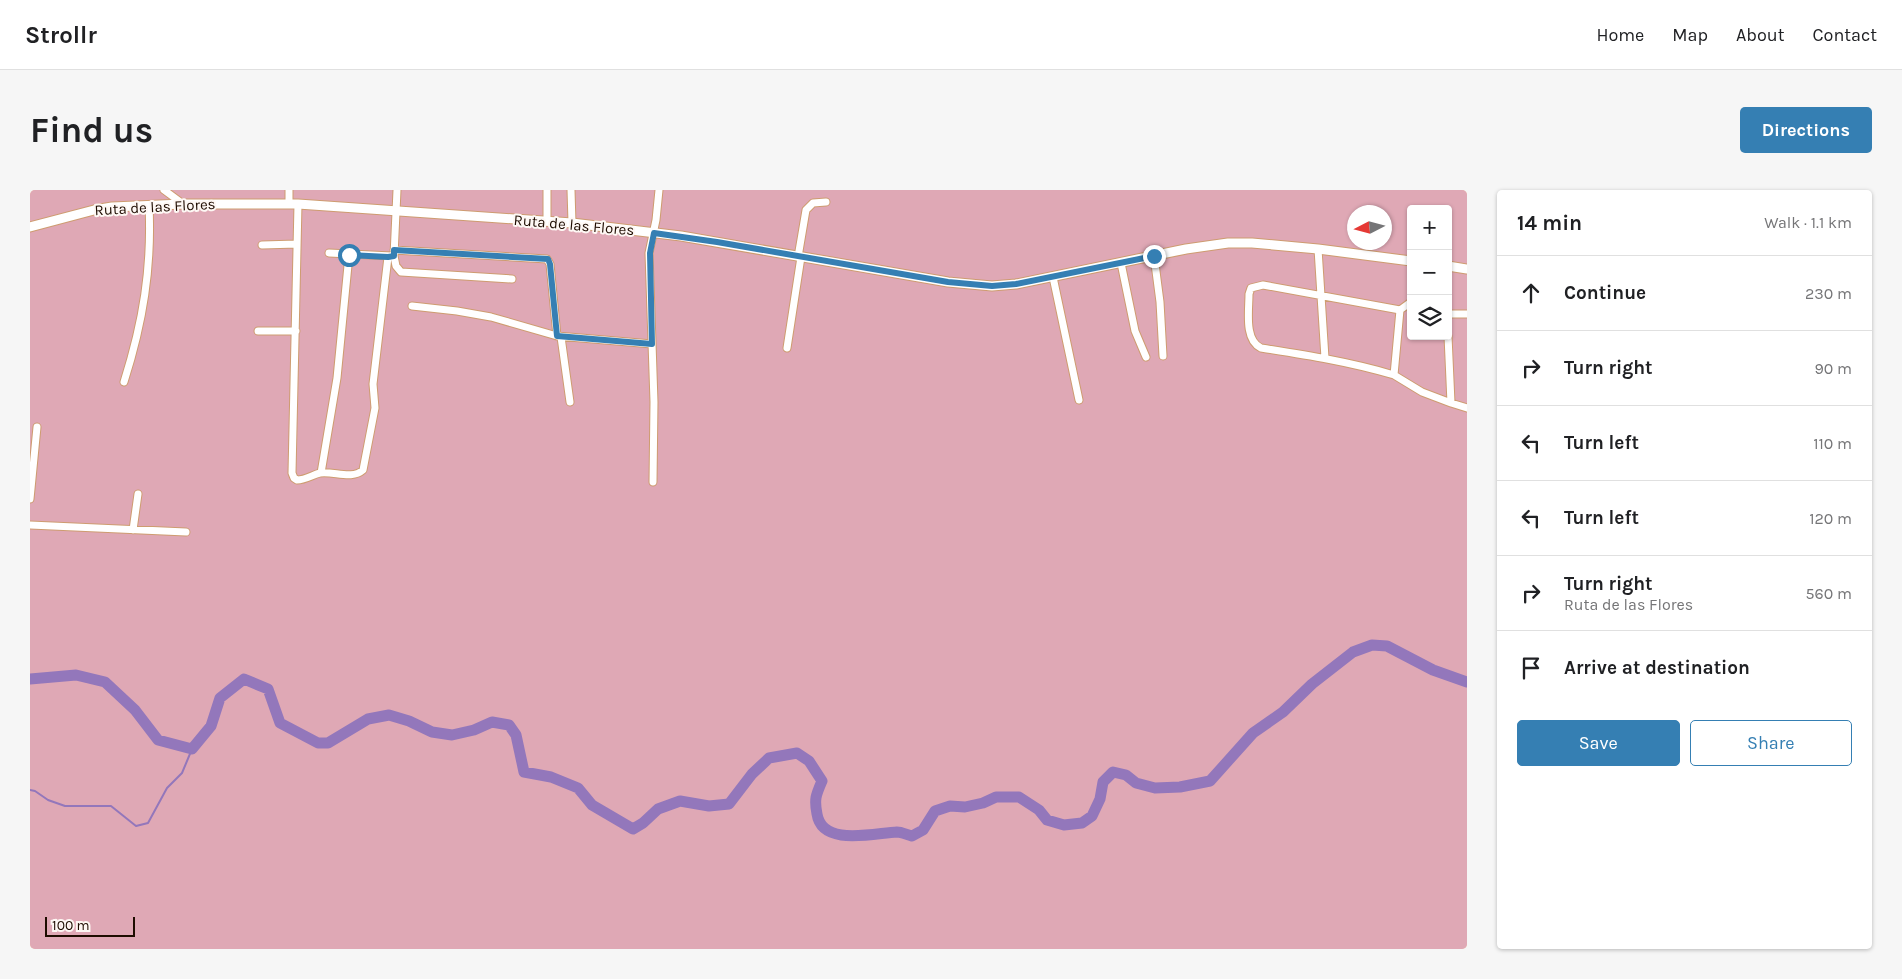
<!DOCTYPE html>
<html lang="en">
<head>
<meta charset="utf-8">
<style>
  body { margin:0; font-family:Karla,sans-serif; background:#f6f6f6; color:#202124 }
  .controls { position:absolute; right:15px; top:15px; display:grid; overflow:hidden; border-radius:5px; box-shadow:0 1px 4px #0004 }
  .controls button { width:45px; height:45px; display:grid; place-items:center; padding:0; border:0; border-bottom:1px solid #e0e0e0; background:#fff; color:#202124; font:25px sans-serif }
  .compass { position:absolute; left:1317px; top:15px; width:45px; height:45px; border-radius:50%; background:#fff; box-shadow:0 1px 4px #0004; rotate:264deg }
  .scale { position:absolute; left:15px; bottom:12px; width:90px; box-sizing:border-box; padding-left:5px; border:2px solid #1e0c00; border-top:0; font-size:14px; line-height:18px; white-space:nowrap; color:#1e0c00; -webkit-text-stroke:4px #fef8f4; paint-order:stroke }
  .stop { position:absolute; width:15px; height:15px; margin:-11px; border:4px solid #357fb3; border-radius:50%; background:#fff }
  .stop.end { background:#357fb3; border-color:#fff; box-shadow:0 1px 5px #0008 }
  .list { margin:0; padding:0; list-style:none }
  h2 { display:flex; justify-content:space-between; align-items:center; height:65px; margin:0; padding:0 20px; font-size:21px }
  h2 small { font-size:16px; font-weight:400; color:#757577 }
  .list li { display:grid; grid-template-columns:32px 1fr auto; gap:15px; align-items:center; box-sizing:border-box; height:75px; padding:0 20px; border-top:1px solid #e0e0e0 }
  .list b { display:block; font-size:19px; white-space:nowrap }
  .list p { margin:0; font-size:16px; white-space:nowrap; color:#757577 }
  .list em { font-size:16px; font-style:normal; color:#757577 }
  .actions { display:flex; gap:10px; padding:15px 20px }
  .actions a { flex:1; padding:11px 0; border:1px solid #357fb3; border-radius:5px; text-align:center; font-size:18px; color:#357fb3 }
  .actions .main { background:#357fb3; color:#fff }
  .icon { flex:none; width:28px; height:28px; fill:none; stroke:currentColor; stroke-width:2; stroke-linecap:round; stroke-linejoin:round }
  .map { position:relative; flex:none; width:1437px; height:759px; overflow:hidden; border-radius:5px }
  header { display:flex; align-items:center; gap:30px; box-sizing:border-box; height:70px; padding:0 25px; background:#fff; border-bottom:1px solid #e0e0e0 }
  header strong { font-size:24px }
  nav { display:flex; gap:28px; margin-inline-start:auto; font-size:18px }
  .intro { display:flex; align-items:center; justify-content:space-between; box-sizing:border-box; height:120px; padding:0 30px }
  h1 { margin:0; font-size:35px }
  .button { padding:12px 22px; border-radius:5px; background:#357fb3; color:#fff; font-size:18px; font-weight:700 }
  main { display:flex; gap:30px; padding:0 30px }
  aside { flex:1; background:#fff; border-radius:5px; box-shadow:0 1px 4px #0004 }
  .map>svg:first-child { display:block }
  .green { fill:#dfa8b5; fill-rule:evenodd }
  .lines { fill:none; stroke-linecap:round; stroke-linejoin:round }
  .stream { stroke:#9377bb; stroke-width:2 }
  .river { stroke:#9377bb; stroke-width:11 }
  .minor-casing { stroke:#ce9c70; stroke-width:9 }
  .major-casing { stroke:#ce9c70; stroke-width:11 }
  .minor { stroke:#fff; stroke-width:7 }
  .major { stroke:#fff; stroke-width:9 }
  .route { stroke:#357fb3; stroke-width:6 }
  .labels { text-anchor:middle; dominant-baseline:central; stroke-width:4; stroke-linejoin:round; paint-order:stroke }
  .street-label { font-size:15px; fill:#1e0c00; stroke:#fef8f4 }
</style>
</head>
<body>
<header>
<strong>Strollr</strong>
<nav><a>Home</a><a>Map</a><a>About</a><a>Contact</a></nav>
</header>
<div class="intro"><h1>Find us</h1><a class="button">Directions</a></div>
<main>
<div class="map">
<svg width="1437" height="759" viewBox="0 0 1437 759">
  <rect width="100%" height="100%" fill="#fad0ab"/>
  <path class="green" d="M 0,0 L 1437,0 L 1437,759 L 0,759 ZM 1381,19 L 1418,19 L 1418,146 L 1381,146 ZM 1324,22 L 1354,22 L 1354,52 L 1324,52 Z"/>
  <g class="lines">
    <path class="stream" d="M 0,600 L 5,601 L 18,610 L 35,616 L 81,616 L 106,636 L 118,633 L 137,598 L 152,583 L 162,559"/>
    <path class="river" d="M 0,489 L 46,485 L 75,492 L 105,520 L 128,550 L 162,559 L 181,536 L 190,508 L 214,489 L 238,499 L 250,533 L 288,553 L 298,553 L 338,529 L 359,525 L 379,531 L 402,542 L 422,545 L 444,540 L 462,532 L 479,535 L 486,545 L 494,582 L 521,587 L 548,598 L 562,615 L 603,639 L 613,633 L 628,619 L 650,611 L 679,616 L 699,614 L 722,584 L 739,568 L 767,563 L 779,571 L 792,591 C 786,605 784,609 787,624 C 792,657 844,643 867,642 C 872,642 877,645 882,646 L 893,640 L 905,621 L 920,616 L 935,617 L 953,613 L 966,607 L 989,607 L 1009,620 L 1017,630 L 1034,635 L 1052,633 L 1062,626 L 1070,609 L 1073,592 L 1083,582 L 1096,585 L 1106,593 L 1125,598 L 1150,597 L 1180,591 L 1223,543 L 1253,522 L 1282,494 L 1323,462 L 1342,455 L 1357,456 L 1403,480 L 1437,492"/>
    <g class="minor-casing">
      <path id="minor" d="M 134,0 L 153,14
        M 259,0 L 259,14
        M 367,0 L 364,66 L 366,76 L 371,82 L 482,89
        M 517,0 L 517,32
        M 541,0 L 542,33
        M 268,14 L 262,283 L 264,288 L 267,290 C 276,290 282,285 290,283 C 304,281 322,290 333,280 L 345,218 L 343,194 L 358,67
        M 232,55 L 267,54
        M 1288,59 L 1295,168
        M 364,60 L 517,69 L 520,74 L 527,146 L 622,154
        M 299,63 L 362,66
        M 1124,66 L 1130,112 L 1133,166
        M 768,67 L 776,20 L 783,13 L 796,12
        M 1091,73 L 1105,141 L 1116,167
        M 1023,87 L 1049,210
        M 382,116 L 427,121 L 461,127 L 527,146
        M 1370,120 L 1364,185 C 1321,172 1276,165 1231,158 C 1214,150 1219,121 1219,104 L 1221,98 L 1233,95 L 1370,120 L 1381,112
        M 1418,124 L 1437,124
        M 228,141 L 266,141
        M 1418,146 L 1421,213 L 1437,218
        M 531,147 L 540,212
        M 757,158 L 771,67
        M 1364,185 L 1392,202 L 1421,213
        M 94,192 C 113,132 122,78 119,15
        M 291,283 L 307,188 L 319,65
        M 623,292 L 624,212 L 619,63 L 626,30 L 629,0
        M 0,309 L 7,237
        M 0,335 L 156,342
        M 103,340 L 108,304"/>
    </g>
    <g class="major-casing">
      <path id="major" d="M 0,37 L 64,20 L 82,17 L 153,14 L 268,14 L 542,33 L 651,46 L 918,92 L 962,96 L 986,94 L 1156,59 L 1198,53 L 1222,53 L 1288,59 L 1381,71
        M 1418,76 L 1437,79"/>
    </g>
    <use href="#minor" class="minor"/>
    <use href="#major" class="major"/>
  </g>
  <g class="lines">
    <path class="route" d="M 319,65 L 358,67 L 364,66 L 364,60 L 518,69 L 520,74 L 527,146 L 622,154 L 620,63 L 624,43 L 687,52 L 918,92 L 962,96 L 986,94 L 1124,66"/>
  </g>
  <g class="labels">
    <g class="street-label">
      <text transform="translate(125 17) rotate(-3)">Ruta de las Flores</text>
      <text transform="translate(544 35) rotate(5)">Ruta de las Flores</text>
    </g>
  </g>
</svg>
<div class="controls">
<button>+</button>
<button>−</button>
<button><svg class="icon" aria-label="layers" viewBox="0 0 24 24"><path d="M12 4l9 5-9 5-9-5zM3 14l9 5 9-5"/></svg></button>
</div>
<svg class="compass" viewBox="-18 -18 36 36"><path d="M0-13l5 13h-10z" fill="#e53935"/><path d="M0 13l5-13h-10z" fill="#757577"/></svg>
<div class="scale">100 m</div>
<div class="stop" style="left:319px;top:65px"></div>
<div class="stop end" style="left:1124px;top:66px"></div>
</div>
<aside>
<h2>14 min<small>Walk · 1.1 km</small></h2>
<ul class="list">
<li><svg class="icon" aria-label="ahead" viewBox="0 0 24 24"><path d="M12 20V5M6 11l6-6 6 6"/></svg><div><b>Continue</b></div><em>230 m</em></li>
<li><svg class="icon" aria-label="right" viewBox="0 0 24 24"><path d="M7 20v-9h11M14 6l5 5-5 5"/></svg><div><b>Turn right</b></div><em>90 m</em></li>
<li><svg class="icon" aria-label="left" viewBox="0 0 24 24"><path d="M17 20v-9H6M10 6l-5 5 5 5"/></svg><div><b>Turn left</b></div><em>110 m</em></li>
<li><svg class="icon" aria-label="left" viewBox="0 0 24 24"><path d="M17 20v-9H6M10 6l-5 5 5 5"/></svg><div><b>Turn left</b></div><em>120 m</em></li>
<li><svg class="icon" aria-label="right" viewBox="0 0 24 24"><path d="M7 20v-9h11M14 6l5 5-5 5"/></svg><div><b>Turn right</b><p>Ruta de las Flores</p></div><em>560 m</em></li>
<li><svg class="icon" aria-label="arrive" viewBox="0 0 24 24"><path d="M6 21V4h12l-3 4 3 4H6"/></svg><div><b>Arrive at destination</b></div></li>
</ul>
<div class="actions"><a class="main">Save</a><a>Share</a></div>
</aside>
</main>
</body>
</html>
